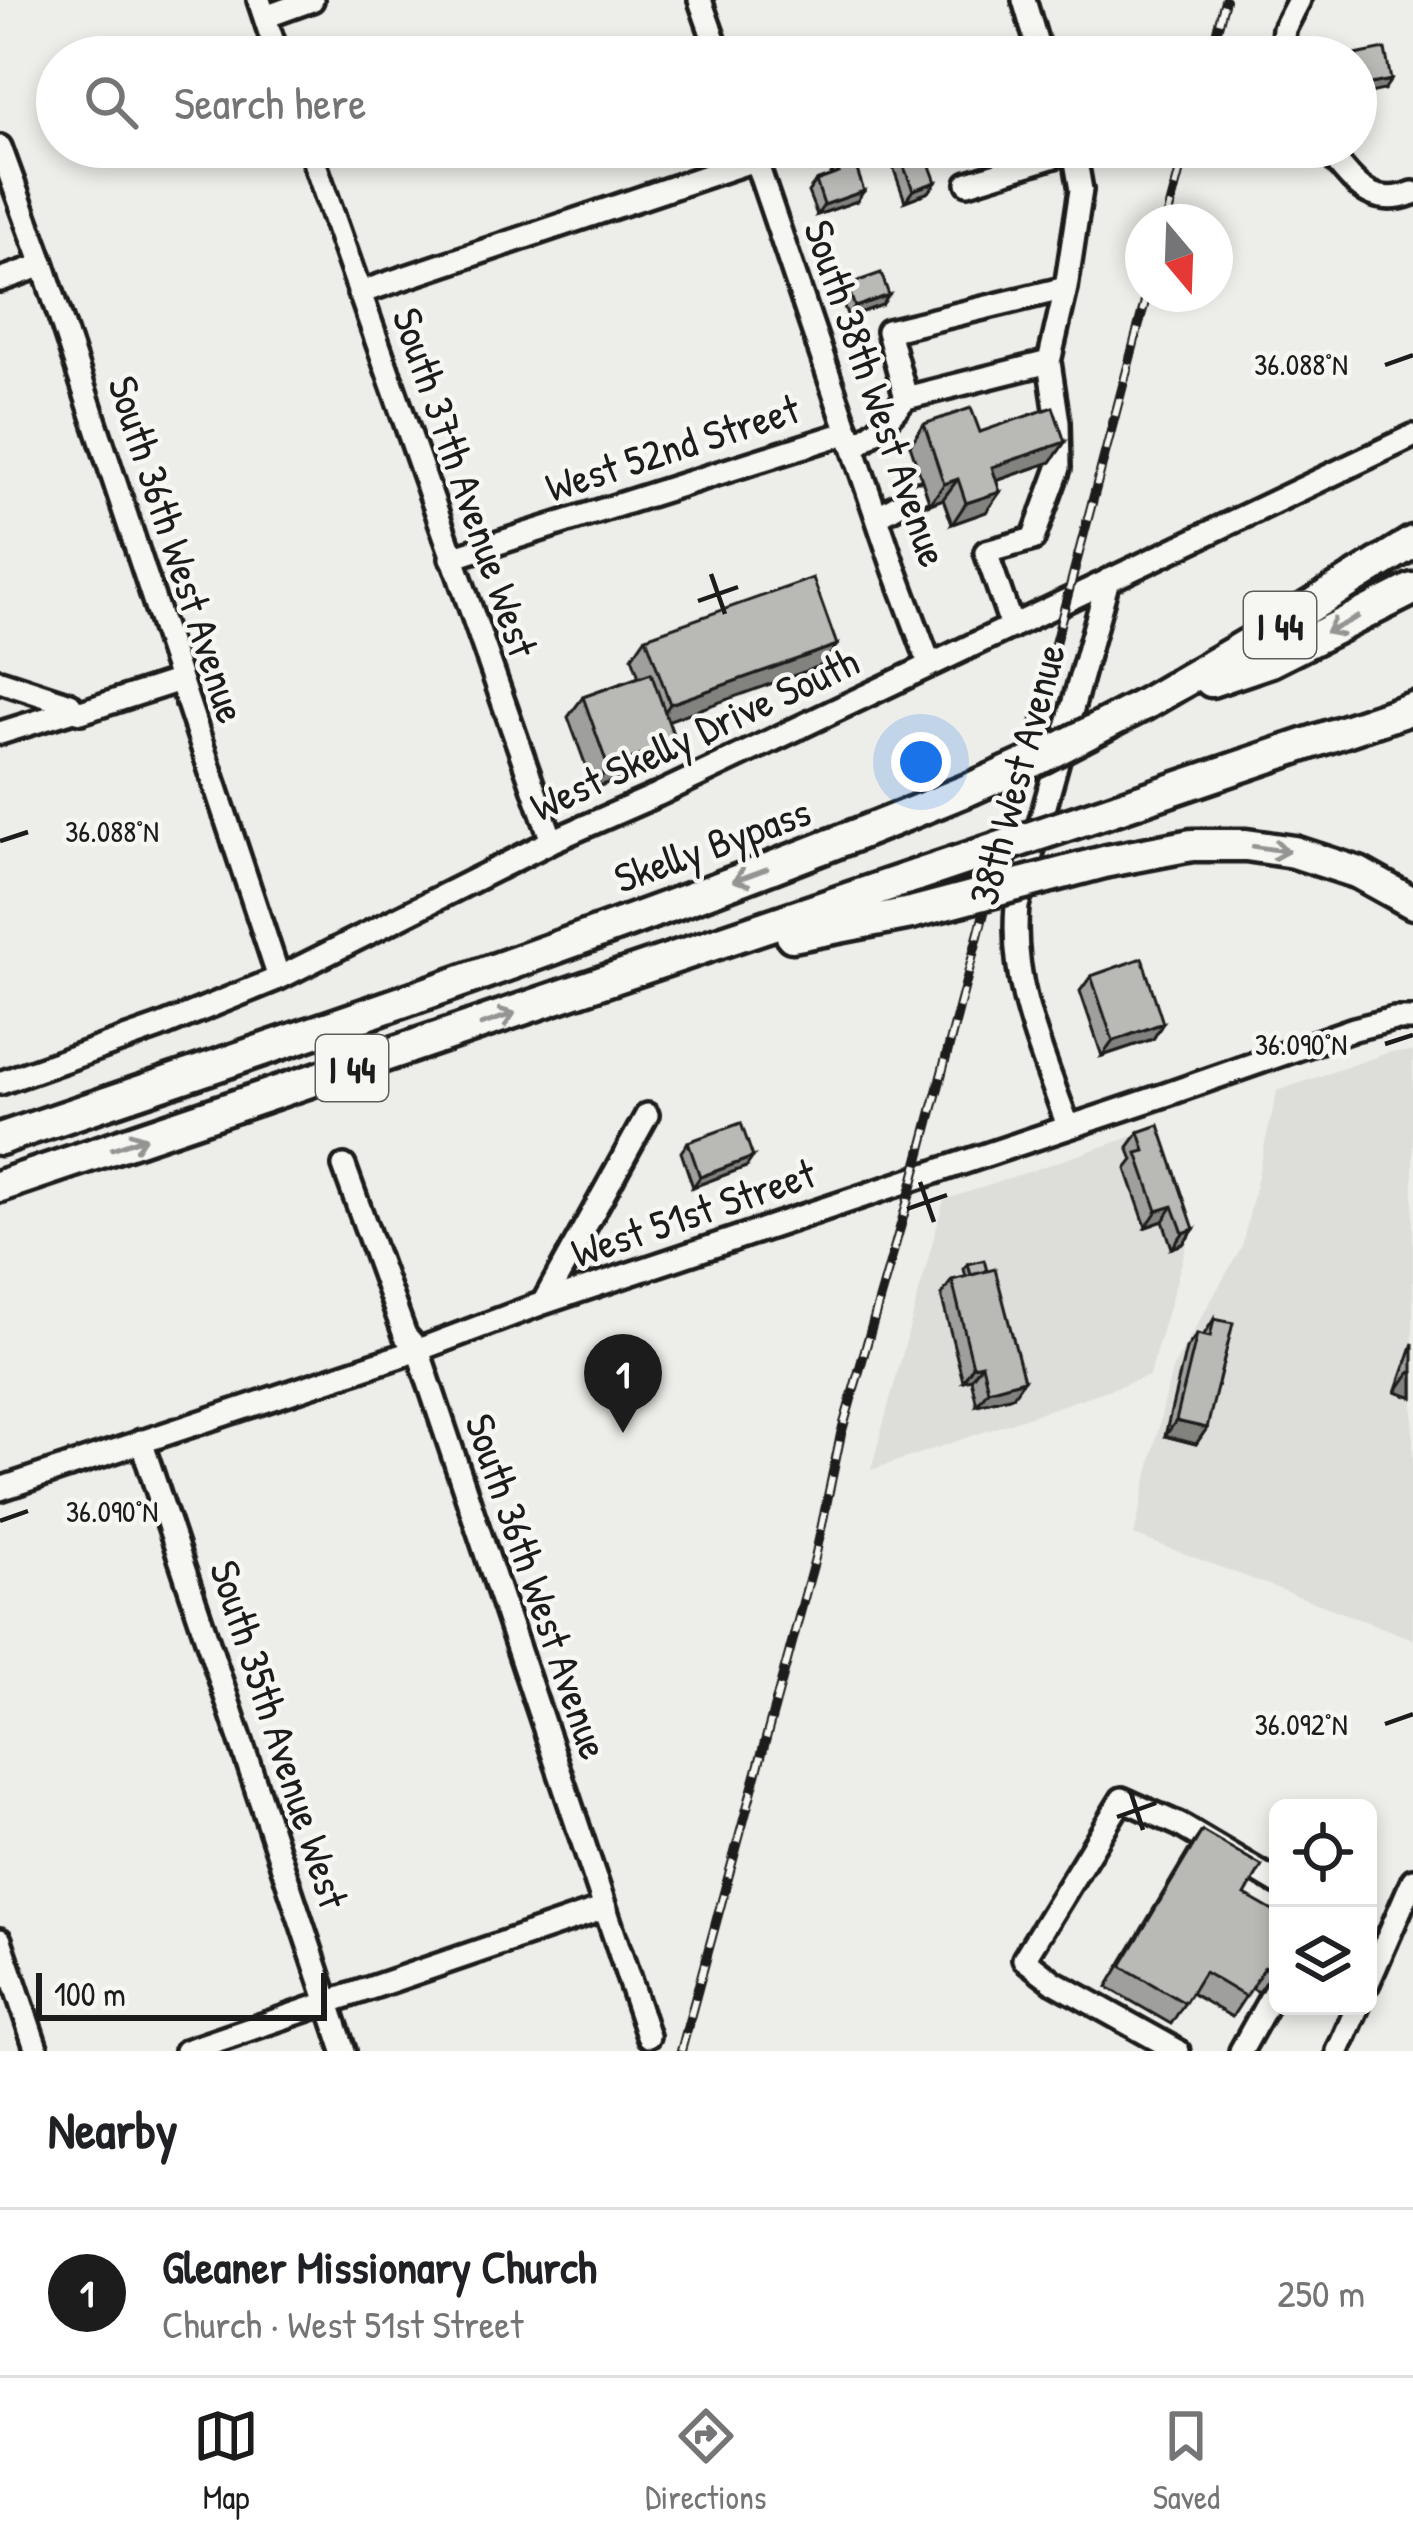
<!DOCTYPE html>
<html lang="en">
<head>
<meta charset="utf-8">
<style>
  body { margin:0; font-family:"Patrick Hand",sans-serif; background:#f6f6f6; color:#202124 }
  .controls { position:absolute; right:36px; bottom:36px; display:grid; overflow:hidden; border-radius:18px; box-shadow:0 6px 18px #0003 }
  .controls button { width:108px; height:108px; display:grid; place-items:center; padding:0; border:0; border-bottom:3px solid #e0e0e0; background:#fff; color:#202124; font:60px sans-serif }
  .compass { position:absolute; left:1125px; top:204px; width:108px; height:108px; border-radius:50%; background:#fff; box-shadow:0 6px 18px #0003; rotate:161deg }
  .scale { position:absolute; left:36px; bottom:30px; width:291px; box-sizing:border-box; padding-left:12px; border:6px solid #1c1c1c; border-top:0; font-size:33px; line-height:42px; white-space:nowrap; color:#1c1c1c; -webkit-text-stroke:9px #f6f6f2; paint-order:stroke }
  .you { position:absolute; left:921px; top:762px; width:42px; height:42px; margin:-30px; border:9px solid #fff; border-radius:50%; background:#1a73e8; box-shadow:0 0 0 18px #1a73e833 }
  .badge { display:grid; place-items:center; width:78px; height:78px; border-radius:50%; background:#1c1c1c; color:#fff; font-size:39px; font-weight:700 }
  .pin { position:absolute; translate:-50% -99px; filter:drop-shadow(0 3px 6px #0008) }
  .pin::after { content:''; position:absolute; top:63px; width:42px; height:36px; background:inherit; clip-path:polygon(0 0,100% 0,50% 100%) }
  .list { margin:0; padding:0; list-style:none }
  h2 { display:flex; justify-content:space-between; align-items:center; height:156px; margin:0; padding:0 48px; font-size:51px }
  h2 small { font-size:39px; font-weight:400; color:#757577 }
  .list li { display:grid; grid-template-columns:78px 1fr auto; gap:36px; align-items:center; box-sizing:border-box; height:168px; padding:0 48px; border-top:3px solid #e0e0e0 }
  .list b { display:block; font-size:45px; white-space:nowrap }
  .list p { margin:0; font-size:39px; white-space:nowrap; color:#757577 }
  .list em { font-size:39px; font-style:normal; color:#757577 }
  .icon { flex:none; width:66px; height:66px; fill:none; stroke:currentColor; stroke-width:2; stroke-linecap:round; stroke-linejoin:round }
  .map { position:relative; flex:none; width:1413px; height:2051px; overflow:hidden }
  .search { position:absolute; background:#fff; box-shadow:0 6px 18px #0003; left:36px; right:36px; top:36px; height:132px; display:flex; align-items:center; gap:30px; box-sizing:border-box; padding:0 42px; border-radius:66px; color:#757577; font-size:45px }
  .sheet { height:324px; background:#fff }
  nav { display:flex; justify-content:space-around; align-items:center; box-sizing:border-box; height:168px; border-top:3px solid #e0e0e0; background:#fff; font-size:33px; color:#757577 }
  nav a { display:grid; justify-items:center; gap:6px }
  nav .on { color:#1c1c1c }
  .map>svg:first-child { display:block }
  .built { fill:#ddddda }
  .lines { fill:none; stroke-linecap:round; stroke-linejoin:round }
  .minor-casing { stroke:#1c1c1c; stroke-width:30 }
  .highway-casing { stroke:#1c1c1c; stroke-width:39 }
  .minor { stroke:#f6f6f2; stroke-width:21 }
  .highway { stroke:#f6f6f2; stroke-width:30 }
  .rail-casing { stroke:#1c1c1c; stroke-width:10 }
  .rail { stroke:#f6f6f2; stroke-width:6; stroke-dasharray:18; stroke-linecap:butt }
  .highway-bridge-casing { stroke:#1c1c1c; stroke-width:39; stroke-linecap:butt }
  .highway-bridge { stroke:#f6f6f2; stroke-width:30 }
  .wall { fill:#9f9f9d; stroke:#1c1c1c; stroke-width:3 }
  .shaded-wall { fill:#82827f; stroke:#1c1c1c; stroke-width:3 }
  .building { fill:#b9b9b6; stroke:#1c1c1c; stroke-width:3 }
  .oneway { stroke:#949492 }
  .ticks { fill:none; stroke:#1c1c1c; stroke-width:4.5 }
  .labels { text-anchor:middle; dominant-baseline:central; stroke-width:9; stroke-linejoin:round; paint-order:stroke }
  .shield { fill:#f6f6f2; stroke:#5d5d5c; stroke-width:3 }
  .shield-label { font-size:39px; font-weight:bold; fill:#1c1c1c }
  .street-label { font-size:42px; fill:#1c1c1c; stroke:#f6f6f2 }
  .ticks-label { font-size:30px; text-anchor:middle; fill:#1c1c1c; stroke:#f6f6f2; stroke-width:9; stroke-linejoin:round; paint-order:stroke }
</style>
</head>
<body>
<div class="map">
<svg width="1413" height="2051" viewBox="0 0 1413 2051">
  <rect width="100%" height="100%" fill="#edede9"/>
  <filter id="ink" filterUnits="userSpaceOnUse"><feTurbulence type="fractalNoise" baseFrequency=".00833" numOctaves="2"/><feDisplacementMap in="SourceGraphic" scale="24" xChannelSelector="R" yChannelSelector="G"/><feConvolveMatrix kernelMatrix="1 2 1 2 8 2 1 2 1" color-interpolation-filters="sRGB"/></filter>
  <g filter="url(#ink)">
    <path class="built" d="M 1390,1052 L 1413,1052 L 1413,1639 L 1134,1535 L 1172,1369 L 1242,1246 L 1277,1091 Z
      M 1149,1131 L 1187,1244 L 1149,1376 L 871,1470 L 944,1200 Z"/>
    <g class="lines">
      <g class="minor-casing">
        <path id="minor" d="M 259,0 L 278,57
          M 700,0 L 720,57
          M 1024,0 L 1041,57
          M 265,17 L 312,0
          M 1281,57 L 1284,29 L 1299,0
          M 0,147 L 43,265 L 279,978
          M 309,147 L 552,841
          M 751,147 L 894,568 L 930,665
          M 1324,147 C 1351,176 1367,211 1413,193
          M 968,183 L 1074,150 L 1081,190 L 1066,288 L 1049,362 L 1058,422 L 1059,468 L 1033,539 L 986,552 L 1012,627
          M 0,280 L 43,265
          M 359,293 L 793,147
          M 1049,362 L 906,398 L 888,331 L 1066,288
          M 854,448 L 878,429 L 906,398
          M 877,517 L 919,493
          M 451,558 L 849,432
          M 0,681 L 70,704 L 74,710
          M 0,733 L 74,710 L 81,712 L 180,680
          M 0,1083 L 159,1027 L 279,978 L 552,841 L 657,795 L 1413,436
          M 1068,1126 C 1042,1052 1010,985 1017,906 L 1108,580
          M 344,1166 L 405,1335 L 418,1350 L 648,2036
          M 543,1303 L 647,1115
          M 141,1441 L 344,2051
          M 0,1489 L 418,1350 L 543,1303 L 1165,1095 L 1354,1029 L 1394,1019 L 1413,1019
          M 0,1940 L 37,2051
          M 1368,1983 L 1413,1880
          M 186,2051 L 605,1908
          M 1178,2051 L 1054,1982 L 1024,1959 L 1122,1799 L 1180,1825 L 1278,1883
          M 1241,2051 L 1278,1985
          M 1338,2051 L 1358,2006"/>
      </g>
      <g class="highway-casing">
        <path id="highway" d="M 1211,681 L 1270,661 L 1413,589
          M 1145,704 L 1272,630 L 1413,542
          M 1118,808 L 1413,708
          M 1108,861 L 1192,845 L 1246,845 L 1294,852 L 1359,873 L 1413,903
          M 792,936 L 911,913
          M 0,1139 C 325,1029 652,920 970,789
          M 0,1186 L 918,875"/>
      </g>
      <use href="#minor" class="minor"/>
      <use href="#highway" class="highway"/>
      <g class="rail-casing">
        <path id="rail" d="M 1210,57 L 1225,0
          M 1166,222 L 1186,147
          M 681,2051 L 815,1558 L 841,1434 L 914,1179 L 1147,294"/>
      </g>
      <use href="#rail" class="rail"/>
      <g class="highway-bridge-casing">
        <path id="highway-bridge" d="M 970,789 L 1044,756 L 1145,704
          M 918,875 L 1118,808
          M 911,913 L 1108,861"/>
      </g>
      <use href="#highway-bridge" class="highway-bridge"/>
    </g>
    <path class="wall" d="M 899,154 L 936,182 L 929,192 L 905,201 L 892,164 Z
      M 836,167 L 857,201 L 817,215 L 808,192 L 816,181 L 830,176 Z
      M 847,285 L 889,295 L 882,305 L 848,317 L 840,296 Z
      M 924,424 L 980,432 L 1065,442 L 1051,462 L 996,481 L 1000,492 L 986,512 L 952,524 L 943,499 L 930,504 L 910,445 Z
      M 646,637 L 823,665 L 668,720 L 676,743 L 662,763 L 594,788 L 568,717 L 583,697 L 639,677 L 632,657 Z
      M 1091,976 L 1163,1023 L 1153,1039 L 1102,1056 L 1080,991 Z
      M 1139,1132 L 1194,1229 L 1183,1244 L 1172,1248 L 1163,1221 L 1146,1227 L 1126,1169 L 1133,1160 L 1128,1147 Z
      M 688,1142 L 746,1167 L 693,1187 L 681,1152 Z
      M 968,1264 L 1013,1396 L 977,1405 L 971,1379 L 963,1381 L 941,1295 L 952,1280 L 966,1277 L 964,1269 Z
      M 1214,1319 L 1207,1428 L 1196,1444 L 1165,1436 L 1186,1349 L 1197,1334 L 1203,1336 Z
      M 1413,1343 L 1413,1398 L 1396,1392 Z
      M 1202,1831 L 1245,1895 L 1273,1950 L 1272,1972 L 1258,1992 L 1251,1988 L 1232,2017 L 1191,1993 L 1171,2024 L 1107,1987 L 1188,1851 Z"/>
    <path class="shaded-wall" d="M 1391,80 L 1384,90 L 1356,96 L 1356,87 Z
      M 936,182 L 929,192 L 905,201 L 913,190 Z
      M 864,191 L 857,201 L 817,215 L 824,205 Z
      M 889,295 L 882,305 L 848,317 L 855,307 Z
      M 1065,442 L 1051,462 L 978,487 L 992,467 Z
      M 958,479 L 943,499 L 930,504 L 944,484 Z
      M 1000,492 L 986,512 L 952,524 L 966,503 Z
      M 837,645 L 823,665 L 656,725 L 670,704 Z
      M 676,743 L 662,763 L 594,788 L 608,767 Z
      M 1163,1023 L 1153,1039 L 1102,1056 L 1113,1041 Z
      M 753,1157 L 746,1167 L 693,1187 L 700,1177 Z
      M 1173,1206 L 1163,1221 L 1146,1227 L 1157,1211 Z
      M 1194,1229 L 1183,1244 L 1172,1248 L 1183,1233 Z
      M 982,1364 L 971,1379 L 963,1381 L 973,1366 Z
      M 1410,1372 L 1413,1373 L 1413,1398 L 1396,1392 Z
      M 1024,1380 L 1013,1396 L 977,1405 L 988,1390 Z
      M 1176,1421 L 1207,1428 L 1196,1444 L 1165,1436 Z"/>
    <path class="building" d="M 1385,49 L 1391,80 L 1356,87 L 1356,57 L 1345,57 Z
      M 918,147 L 923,147 L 936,182 L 913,190 L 899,154 Z
      M 854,161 L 864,191 L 824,205 L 816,181 L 839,173 L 836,167 Z
      M 881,273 L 889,295 L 855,307 L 847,285 Z
      M 1053,407 L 1065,442 L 992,467 L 1000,492 L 966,503 L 958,479 L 944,484 L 924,424 L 971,408 L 980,432 Z
      M 813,578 L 837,645 L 670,704 L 646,637 Z
      M 651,673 L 676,743 L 608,767 L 583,697 Z
      M 1142,958 L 1163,1023 L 1113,1041 L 1091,976 Z
      M 741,1123 L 753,1157 L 700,1177 L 688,1142 Z
      M 1159,1125 L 1194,1229 L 1183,1233 L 1173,1206 L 1157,1211 L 1137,1153 L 1145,1151 L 1139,1132 Z
      M 984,1260 L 987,1271 L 971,1275 L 968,1264 Z
      M 995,1269 L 1024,1380 L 988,1390 L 982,1364 L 973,1366 L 952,1280 Z
      M 1214,1319 L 1233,1323 L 1207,1428 L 1176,1421 L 1197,1334 L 1210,1337 Z
      M 1202,1831 L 1262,1866 L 1245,1895 L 1278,1914 L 1278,1941 L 1273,1950 L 1278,1953 L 1278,1961 L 1272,1972 L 1264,1967 L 1246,1997 L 1204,1972 L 1185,2003 L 1121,1966 Z"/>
    <defs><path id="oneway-shaft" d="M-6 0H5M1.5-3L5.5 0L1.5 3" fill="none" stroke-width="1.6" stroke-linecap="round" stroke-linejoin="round" transform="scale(3)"/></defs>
    <g class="oneway">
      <use href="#oneway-shaft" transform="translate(1342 625) rotate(153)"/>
      <use href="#oneway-shaft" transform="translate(1271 849) rotate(8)"/>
      <use href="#oneway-shaft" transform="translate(750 875) rotate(160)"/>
      <use href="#oneway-shaft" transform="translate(498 1019) rotate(-19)"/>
      <use href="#oneway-shaft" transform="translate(129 1143) rotate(-19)"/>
    </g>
  </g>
  <path class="ticks" d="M 1385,365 L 1413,355M 711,574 L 725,614M 698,601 L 738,587M 0,841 L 28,832M 1385,1044 L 1413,1035M 920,1182 L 934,1222M 907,1209 L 947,1195M 0,1521 L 28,1511M 1385,1724 L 1413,1714M 1130,1790 L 1143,1830M 1117,1817 L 1156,1803"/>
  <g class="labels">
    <g class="shield">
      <rect x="1244" y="592" width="72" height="66" rx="9"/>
      <rect x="316" y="1035" width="72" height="66" rx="9"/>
    </g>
    <g class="shield-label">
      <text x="1280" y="625">I 44</text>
      <text x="352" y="1068">I 44</text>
    </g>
    <g class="street-label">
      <text transform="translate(877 393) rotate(71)">South 38th West Avenue</text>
      <text transform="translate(672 447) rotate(-18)">West 52nd Street</text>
      <text transform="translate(466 482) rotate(71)">South 37th Avenue West</text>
      <text transform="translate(178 549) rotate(72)">South 36th West Avenue</text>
      <text transform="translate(694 733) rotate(-25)">West Skelly Drive South</text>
      <text transform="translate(1016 774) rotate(-75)">38th West Avenue</text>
      <text transform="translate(712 844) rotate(-20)">Skelly Bypass</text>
      <text transform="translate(693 1212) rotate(-19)">West 51st Street</text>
      <text transform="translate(538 1586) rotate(71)">South 36th West Avenue</text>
      <text transform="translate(280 1734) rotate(72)">South 35th Avenue West</text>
    </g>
  </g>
  <g class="ticks-label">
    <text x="1301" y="375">36.088°N</text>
    <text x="112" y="842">36.088°N</text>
    <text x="1301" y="1055">36.090°N</text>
    <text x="112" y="1522">36.090°N</text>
    <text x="1301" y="1735">36.092°N</text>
  </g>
</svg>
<div class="controls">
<button><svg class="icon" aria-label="locate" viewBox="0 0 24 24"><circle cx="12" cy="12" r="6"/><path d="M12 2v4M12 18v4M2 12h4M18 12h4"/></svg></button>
<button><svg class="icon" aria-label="layers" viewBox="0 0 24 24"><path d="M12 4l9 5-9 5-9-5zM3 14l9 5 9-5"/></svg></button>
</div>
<svg class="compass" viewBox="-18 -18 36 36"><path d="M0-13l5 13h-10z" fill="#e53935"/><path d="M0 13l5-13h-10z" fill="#757577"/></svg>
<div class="scale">100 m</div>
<div class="you"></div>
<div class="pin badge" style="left:623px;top:1433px">1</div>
<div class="search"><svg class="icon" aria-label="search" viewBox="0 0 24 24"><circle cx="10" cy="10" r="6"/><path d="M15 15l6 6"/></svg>Search here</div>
</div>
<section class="sheet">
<h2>Nearby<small></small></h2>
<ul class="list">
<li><span class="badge">1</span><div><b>Gleaner Missionary Church</b><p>Church · West 51st Street</p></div><em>250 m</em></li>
</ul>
</section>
<nav>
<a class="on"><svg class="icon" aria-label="map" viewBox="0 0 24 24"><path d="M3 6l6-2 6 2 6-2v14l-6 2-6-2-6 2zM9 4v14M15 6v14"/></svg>Map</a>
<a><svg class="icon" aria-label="directions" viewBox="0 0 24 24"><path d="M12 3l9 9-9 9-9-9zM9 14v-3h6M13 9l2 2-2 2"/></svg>Directions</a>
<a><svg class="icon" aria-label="saved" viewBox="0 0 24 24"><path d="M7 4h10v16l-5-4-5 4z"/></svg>Saved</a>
</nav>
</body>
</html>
